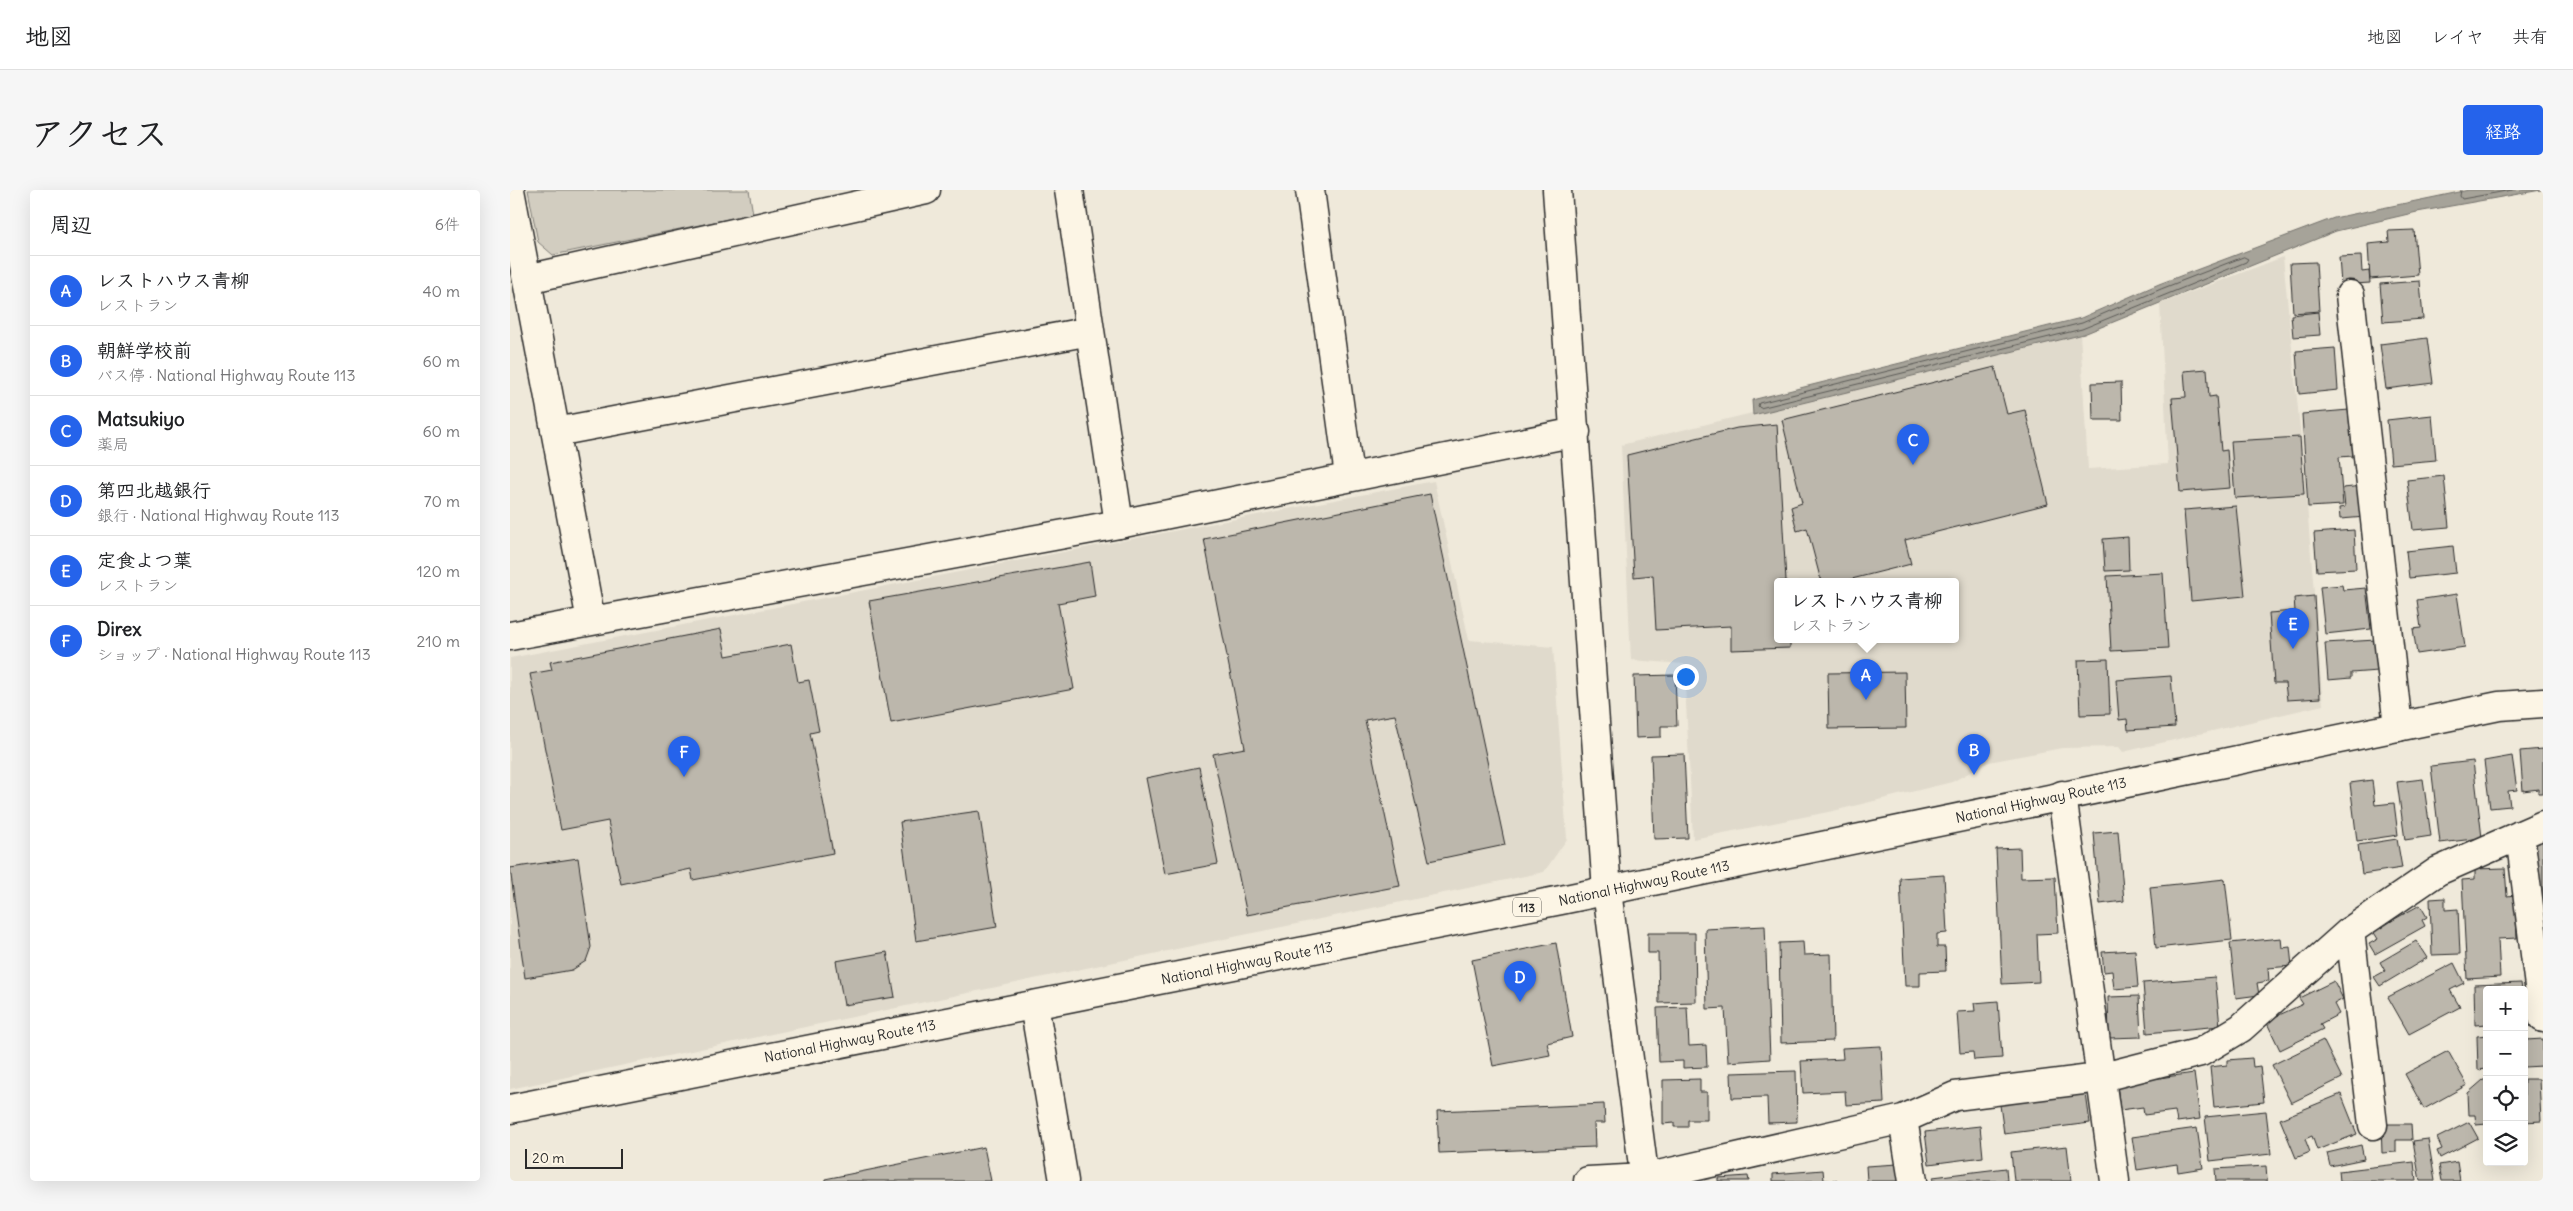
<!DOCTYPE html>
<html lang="ja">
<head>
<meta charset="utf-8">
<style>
  body { margin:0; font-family:Delius,"Klee One",sans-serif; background:#f6f6f6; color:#202124 }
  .controls { position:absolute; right:15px; bottom:15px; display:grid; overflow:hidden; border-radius:5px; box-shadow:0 5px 20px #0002 }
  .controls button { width:45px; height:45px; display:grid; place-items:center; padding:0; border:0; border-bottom:1px solid #e0e0e0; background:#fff; color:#202124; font:25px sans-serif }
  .scale { position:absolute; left:15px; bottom:12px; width:98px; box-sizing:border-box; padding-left:5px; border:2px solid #2b2b2b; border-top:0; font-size:14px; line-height:18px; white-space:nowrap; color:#2b2b2b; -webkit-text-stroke:4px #fcf5e5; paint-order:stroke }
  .you { position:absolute; left:1175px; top:486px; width:18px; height:18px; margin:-12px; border:4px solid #fff; border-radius:50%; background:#1a73e8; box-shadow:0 0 0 8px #1a73e833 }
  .badge { display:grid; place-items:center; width:32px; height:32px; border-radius:50%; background:#2563eb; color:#fff; font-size:16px; font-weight:700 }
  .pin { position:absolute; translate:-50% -41px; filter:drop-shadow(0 1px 2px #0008) }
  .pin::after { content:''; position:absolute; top:26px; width:18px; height:15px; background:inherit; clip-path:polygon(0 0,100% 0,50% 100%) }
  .popup { position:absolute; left:1264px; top:388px; width:185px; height:65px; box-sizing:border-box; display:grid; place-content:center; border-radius:5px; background:#fff; filter:drop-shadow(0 1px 4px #0005); font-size:16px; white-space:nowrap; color:#757577 }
  .popup b { font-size:19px; color:#202124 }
  .popup::after { content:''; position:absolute; left:50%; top:100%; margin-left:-10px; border:10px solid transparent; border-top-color:#fff }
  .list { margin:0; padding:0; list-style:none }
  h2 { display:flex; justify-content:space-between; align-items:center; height:65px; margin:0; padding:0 20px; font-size:21px }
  h2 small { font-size:16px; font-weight:400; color:#757577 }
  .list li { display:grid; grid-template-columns:32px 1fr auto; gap:15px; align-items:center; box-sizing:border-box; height:70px; padding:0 20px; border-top:1px solid #e0e0e0 }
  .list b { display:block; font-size:19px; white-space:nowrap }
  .list p { margin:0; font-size:16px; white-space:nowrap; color:#757577 }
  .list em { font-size:16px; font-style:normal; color:#757577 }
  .icon { flex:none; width:28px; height:28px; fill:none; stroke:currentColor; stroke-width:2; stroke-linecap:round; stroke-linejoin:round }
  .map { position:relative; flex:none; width:2033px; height:991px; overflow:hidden; border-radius:5px }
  header { display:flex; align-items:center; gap:30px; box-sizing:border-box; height:70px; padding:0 25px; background:#fff; border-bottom:1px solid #e0e0e0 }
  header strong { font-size:24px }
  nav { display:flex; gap:28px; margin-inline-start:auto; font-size:18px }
  .intro { display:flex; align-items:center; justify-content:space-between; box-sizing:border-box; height:120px; padding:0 30px }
  h1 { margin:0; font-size:35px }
  .button { padding:12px 22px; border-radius:5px; background:#2563eb; color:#fff; font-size:18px; font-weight:700 }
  main { display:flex; gap:30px; padding:0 30px }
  aside { flex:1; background:#fff; border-radius:5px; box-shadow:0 5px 20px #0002 }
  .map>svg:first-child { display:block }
  .built { fill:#e0dacc; fill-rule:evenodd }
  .green { fill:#d2cdc0; stroke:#7e7c76 }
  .water { fill:#a6a399; stroke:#75736d }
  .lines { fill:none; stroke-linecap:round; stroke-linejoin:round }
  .shore { stroke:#5c5b57; stroke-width:1 }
  .building { fill:#bcb7ac; stroke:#2b2b2b }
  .minor-casing { stroke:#2b2b2b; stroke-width:31 }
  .tertiary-casing { stroke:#2b2b2b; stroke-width:31 }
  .trunk-casing { stroke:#2b2b2b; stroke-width:31 }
  .minor { stroke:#fcf5e5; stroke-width:28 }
  .tertiary { stroke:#fcf5e5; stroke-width:28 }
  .trunk { stroke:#fcf5e5; stroke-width:28 }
  .labels { text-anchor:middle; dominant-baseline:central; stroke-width:5; stroke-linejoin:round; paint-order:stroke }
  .shield { fill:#fcf5e5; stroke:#6a6863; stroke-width:1 }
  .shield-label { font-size:12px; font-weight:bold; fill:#2b2b2b }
  .street-label { font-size:14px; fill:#2b2b2b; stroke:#fcf5e5 }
</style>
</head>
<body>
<header>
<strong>地図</strong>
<nav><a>地図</a><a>レイヤ</a><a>共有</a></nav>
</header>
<div class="intro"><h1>アクセス</h1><a class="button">経路</a></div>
<main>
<aside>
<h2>周辺<small>6件</small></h2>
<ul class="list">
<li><span class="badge">A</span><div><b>レストハウス青柳</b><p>レストラン</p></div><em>40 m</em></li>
<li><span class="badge">B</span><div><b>朝鮮学校前</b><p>バス停 · National Highway Route 113</p></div><em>60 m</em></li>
<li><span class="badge">C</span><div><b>Matsukiyo</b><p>薬局</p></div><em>60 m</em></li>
<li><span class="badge">D</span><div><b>第四北越銀行</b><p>銀行 · National Highway Route 113</p></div><em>70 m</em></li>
<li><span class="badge">E</span><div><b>定食よつ葉</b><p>レストラン</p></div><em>120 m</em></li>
<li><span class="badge">F</span><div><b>Direx</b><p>ショップ · National Highway Route 113</p></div><em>210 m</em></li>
</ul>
</aside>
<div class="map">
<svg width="2033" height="991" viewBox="0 0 2033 991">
  <rect width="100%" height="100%" fill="#efe9da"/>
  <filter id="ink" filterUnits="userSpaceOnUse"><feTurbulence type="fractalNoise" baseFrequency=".02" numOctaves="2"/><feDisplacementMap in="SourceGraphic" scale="10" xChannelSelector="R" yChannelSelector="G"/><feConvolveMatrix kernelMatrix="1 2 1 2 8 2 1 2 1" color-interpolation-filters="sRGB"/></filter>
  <g filter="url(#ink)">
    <path class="built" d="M 1773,67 L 1795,290 L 1813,515 L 1613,562 L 1609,557 L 1552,558 L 1479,572 L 1442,592 L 1323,621 L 1183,649 L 1174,474 L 1121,470 L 1111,255 L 1570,143 L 1578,279 L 1658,274 L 1650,114 ZM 1267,391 L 1445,391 L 1445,449 L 1267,449 Z
      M 924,291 L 959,450 L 1043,457 L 1057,649 L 1034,682 L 0,899 L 0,468 Z"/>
    <path class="green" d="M 18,0 L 239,0 L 243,24 L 43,65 L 28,52 Z"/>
    <path class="water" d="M 1959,0 L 2031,0 L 1907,22 L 1826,41 L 1574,144 L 1243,225 L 1242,210 L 1571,128 L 1649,94 L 1824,28 Z"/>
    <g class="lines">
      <path class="shore" d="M 1951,0 L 1950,6 L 1952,9 L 2002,0
        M 1734,67 L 1738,69 L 1736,72 L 1572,139 L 1250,218 L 1248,216 L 1249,213 L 1572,133 L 1651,99 Z"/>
    </g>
    <path class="building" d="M 1904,40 L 1908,85 L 1860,89 L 1858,54 L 1879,52 L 1878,41 Z
      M 1851,66 L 1852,82 L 1859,81 L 1860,93 L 1831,95 L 1829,67 Z
      M 1806,72 L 1809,121 L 1783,123 L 1780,73 Z
      M 1910,91 L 1913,129 L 1873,132 L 1870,94 Z
      M 1808,122 L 1810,145 L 1783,147 L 1781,125 Z
      M 1917,148 L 1923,193 L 1876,199 L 1870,154 Z
      M 1825,158 L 1828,200 L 1789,204 L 1786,161 Z
      M 1485,177 L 1497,224 L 1515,220 L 1538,314 L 1395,350 L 1401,374 L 1334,391 L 1311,391 L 1297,338 L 1287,341 L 1281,317 L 1292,313 L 1272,230 Z
      M 1697,179 L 1699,207 L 1706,206 L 1711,261 L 1717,260 L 1720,298 L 1670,302 L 1662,208 L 1676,207 L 1674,181 Z
      M 1611,192 L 1612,230 L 1583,230 L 1582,193 Z
      M 1839,220 L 1843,266 L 1829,267 L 1833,315 L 1798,317 L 1792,224 Z
      M 1922,225 L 1926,270 L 1881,274 L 1877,230 Z
      M 1267,234 L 1276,391 L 1267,391 L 1267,449 L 1280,449 L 1280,458 L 1221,460 L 1221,436 L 1146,440 L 1143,385 L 1124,387 L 1117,265 L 1227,238 Z
      M 1790,247 L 1794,304 L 1725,308 L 1721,251 Z
      M 1934,286 L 1939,337 L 1903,340 L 1897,290 Z
      M 1853,296 L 1856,327 L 1830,329 L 1829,318 L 1835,317 L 1833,298 Z
      M 920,304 L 995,655 L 919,671 L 885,525 L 855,530 L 890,696 L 737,725 L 703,564 L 735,558 L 694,349 Z
      M 1726,316 L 1735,406 L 1681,411 L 1674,320 Z
      M 1844,340 L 1846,379 L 1807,381 L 1804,343 Z
      M 1618,347 L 1619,380 L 1595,381 L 1593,349 Z
      M 1943,356 L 1946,383 L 1899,388 L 1896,361 Z
      M 580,372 L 585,406 L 548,413 L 564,499 L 381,533 L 359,411 Z
      M 1653,383 L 1658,458 L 1601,461 L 1597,386 Z
      M 1832,395 L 1833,400 L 1856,398 L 1861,439 L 1815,444 L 1810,397 Z
      M 1947,404 L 1955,457 L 1907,464 L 1903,439 L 1911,438 L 1907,410 Z
      M 1804,406 L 1810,508 L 1777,510 L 1775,493 L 1764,493 L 1759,423 L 1785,421 L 1784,408 Z
      M 211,439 L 216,466 L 281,454 L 288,492 L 299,490 L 309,541 L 300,543 L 323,663 L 183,690 L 181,679 L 111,694 L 98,631 L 51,640 L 20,484 L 42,480 L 40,472 Z
      M 1866,450 L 1868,481 L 1841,483 L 1841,488 L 1818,490 L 1815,453 Z
      M 1598,469 L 1600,524 L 1570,525 L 1568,470 Z
      M 1395,482 L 1396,538 L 1319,539 L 1318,483 Z
      M 1165,485 L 1167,536 L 1151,536 L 1151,547 L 1126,548 L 1124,486 Z
      M 1661,486 L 1665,537 L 1618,540 L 1617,529 L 1609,530 L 1606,490 Z
      M 2033,559 L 2033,603 L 2028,603 L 2028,599 L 2013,601 L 2010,561 Z
      M 1174,564 L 1178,648 L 1144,649 L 1141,565 Z
      M 2002,566 L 2007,600 L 1998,601 L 2000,616 L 1980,618 L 1974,571 Z
      M 1963,571 L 1972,648 L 1930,653 L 1921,576 Z
      M 689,577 L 708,674 L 655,684 L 636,588 Z
      M 1913,589 L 1921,646 L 1895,650 L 1887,592 Z
      M 1862,590 L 1865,615 L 1884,613 L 1888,645 L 1847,651 L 1840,593 Z
      M 469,621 L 487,737 L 406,751 L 390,632 Z
      M 1608,641 L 1614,711 L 1590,714 L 1584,643 Z
      M 1887,649 L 1892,678 L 1852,684 L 1848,655 Z
      M 2020,650 L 2033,650 L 2033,713 L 2024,714 Z
      M 1510,658 L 1511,688 L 1545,687 L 1548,743 L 1527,744 L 1529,792 L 1492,794 L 1486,659 Z
      M 68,668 L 81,757 L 76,771 L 62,780 L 15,788 L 0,678 Z
      M 1995,678 L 1997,706 L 2005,705 L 2007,748 L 1988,749 L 1990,787 L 1957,789 L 1952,690 L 1965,689 L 1965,679 Z
      M 1434,685 L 1437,743 L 1427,744 L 1427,757 L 1435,757 L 1436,781 L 1410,782 L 1410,796 L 1395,796 L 1390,688 Z
      M 1715,689 L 1722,750 L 1646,758 L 1640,697 Z
      M 1935,708 L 1935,720 L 1948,719 L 1950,764 L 1922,765 L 1920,709 Z
      M 1910,715 L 1917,727 L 1912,730 L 1915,736 L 1865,764 L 1859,754 L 1868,749 L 1863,741 Z
      M 1255,736 L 1260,869 L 1218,872 L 1215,818 L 1197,819 L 1195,739 Z
      M 1138,743 L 1185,743 L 1186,812 L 1149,813 L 1148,763 L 1138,763 Z
      M 1771,748 L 1772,758 L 1780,757 L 1782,776 L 1758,778 L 1759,791 L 1747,793 L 1749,805 L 1726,808 L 1720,753 Z
      M 1906,751 L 1917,768 L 1870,796 L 1864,787 L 1875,781 L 1870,772 Z
      M 1293,752 L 1294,765 L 1321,764 L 1323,851 L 1271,853 L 1269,753 Z
      M 1046,753 L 1062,847 L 1037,853 L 1040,865 L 983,876 L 962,770 Z
      M 1625,760 L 1628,797 L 1604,799 L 1602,781 L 1594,782 L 1592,762 Z
      M 377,762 L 385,807 L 334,815 L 326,771 Z
      M 1944,773 L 1954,793 L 1940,800 L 1950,817 L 1899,844 L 1878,807 Z
      M 1705,787 L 1710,836 L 1637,843 L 1633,793 Z
      M 1824,791 L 1833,809 L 1824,814 L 1829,824 L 1810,834 L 1813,839 L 1770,860 L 1756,831 L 1793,814 L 1789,808 Z
      M 2011,793 L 2012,800 L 1977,800 L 1977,834 L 1965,835 L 1964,795 Z
      M 1629,806 L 1631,847 L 1599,848 L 1598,807 Z
      M 1488,811 L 1492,868 L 1464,870 L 1463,862 L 1450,863 L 1447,822 L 1465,821 L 1464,813 Z
      M 1177,817 L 1179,856 L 1196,855 L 1197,877 L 1173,878 L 1173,871 L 1149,872 L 1147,818 Z
      M 2014,843 L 2016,850 L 2033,849 L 2033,876 L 2014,877 Z
      M 1977,845 L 1977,879 L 1968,880 L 1967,846 Z
      M 1813,850 L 1832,888 L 1781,913 L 1762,875 Z
      M 1371,856 L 1374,913 L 1336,915 L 1335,901 L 1293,903 L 1291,871 L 1333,869 L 1332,858 Z
      M 1938,861 L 1957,895 L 1914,919 L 1895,884 Z
      M 1742,868 L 1743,877 L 1750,876 L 1754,912 L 1704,917 L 1700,877 L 1717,875 L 1717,870 Z
      M 1286,881 L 1287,932 L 1258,933 L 1257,907 L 1222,908 L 1221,883 Z
      M 1684,883 L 1690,929 L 1667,932 L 1665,921 L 1634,925 L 1633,917 L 1610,920 L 1607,894 Z
      M 1190,889 L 1190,902 L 1197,902 L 1197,930 L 1178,930 L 1178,937 L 1164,937 L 1164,933 L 1153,934 L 1153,890 Z
      M 2014,889 L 2029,889 L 2031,931 L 2014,932 Z
      M 1973,890 L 1977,890 L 1977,934 L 1966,935 L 1965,925 L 1959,925 L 1958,903 Z
      M 1576,904 L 1580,933 L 1494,944 L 1490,915 Z
      M 1831,904 L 1847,944 L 1807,960 L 1802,946 L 1795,949 L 1800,962 L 1786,968 L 1770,929 Z
      M 1094,914 L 1095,933 L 1084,933 L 1085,957 L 929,963 L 927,921 Z
      M 1756,921 L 1761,964 L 1700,971 L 1695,927 Z
      M 1959,932 L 1968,948 L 1930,968 L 1927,961 L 1932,959 L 1927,948 Z
      M 1871,934 L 1901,934 L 1902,950 L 1886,950 L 1886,962 L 1872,963 Z
      M 1470,936 L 1473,967 L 1419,974 L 1415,942 Z
      M 1687,938 L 1693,978 L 1668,982 L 1667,974 L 1627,980 L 1622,947 Z
      M 1918,949 L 1925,991 L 1910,991 L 1903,951 Z
      M 1851,955 L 1854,969 L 1820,976 L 1817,963 Z
      M 1557,956 L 1561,991 L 1504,991 L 1501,962 Z
      M 474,957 L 481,991 L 315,991 L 315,989 Z
      M 1904,972 L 1906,991 L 1830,991 L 1829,981 Z
      M 1947,972 L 1950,991 L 1932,991 L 1929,975 Z
      M 1388,974 L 1389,991 L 1357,991 L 1356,976 Z
      M 1756,976 L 1757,991 L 1706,991 L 1705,979 Z
      M 1496,978 L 1497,991 L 1424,991 L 1423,987 Z
      M 1313,980 L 1314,990 L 1327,991 L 1263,991 L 1263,984 Z
      M 1238,986 L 1239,991 L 1208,991 L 1208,988 Z"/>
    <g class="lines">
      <g class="minor-casing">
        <path id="minor" d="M 559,0 L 609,334
          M 800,0 L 839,286
          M 17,89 L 416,0
          M 1840,105 L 1888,537
          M 46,242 L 580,141
          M 1552,605 L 1605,991
          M 2010,645 L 2033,828
          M 1840,741 L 1863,935
          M 524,815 L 554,991
          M 1393,929 L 1403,991
          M 1078,991 L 1135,988 L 1393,929 L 1445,906 L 1589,888 L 1691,862 L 1731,838 L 1840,741 L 1928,681 L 2033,635"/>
      </g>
      <g class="tertiary-casing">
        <path id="tertiary" d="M 0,0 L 81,431
          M 1047,0 L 1097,701 L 1135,991
          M 0,446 L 609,334 L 1066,242"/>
      </g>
      <g class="trunk-casing">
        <path id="trunk" d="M 0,919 L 1051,710 L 1989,516 L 2033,513"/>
      </g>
      <use href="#minor" class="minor"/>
      <use href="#tertiary" class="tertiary"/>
      <use href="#trunk" class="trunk"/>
    </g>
  </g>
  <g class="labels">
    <rect class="shield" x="1003" y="707.5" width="28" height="19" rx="4"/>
    <g class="shield-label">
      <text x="1017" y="717">113</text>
    </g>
    <g class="street-label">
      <text transform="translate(1531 610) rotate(-12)">National Highway Route 113</text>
      <text transform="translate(1134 693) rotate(-12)">National Highway Route 113</text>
      <text transform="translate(737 773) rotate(-11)">National Highway Route 113</text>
      <text transform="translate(340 851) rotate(-11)">National Highway Route 113</text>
    </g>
  </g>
</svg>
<div class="controls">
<button>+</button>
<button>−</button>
<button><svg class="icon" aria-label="locate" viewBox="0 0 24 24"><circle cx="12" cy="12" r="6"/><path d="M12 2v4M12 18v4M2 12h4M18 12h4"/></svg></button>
<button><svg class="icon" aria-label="layers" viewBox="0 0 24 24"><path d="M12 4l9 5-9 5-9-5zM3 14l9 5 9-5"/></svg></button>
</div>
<div class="scale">20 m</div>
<div class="you"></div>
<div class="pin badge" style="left:1356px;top:510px">A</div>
<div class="popup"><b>レストハウス青柳</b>レストラン</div>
<div class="pin badge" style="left:1464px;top:585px">B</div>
<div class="pin badge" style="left:1403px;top:275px">C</div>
<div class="pin badge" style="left:1010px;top:812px">D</div>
<div class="pin badge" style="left:1783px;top:459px">E</div>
<div class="pin badge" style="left:174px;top:587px">F</div>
</div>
</main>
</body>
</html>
